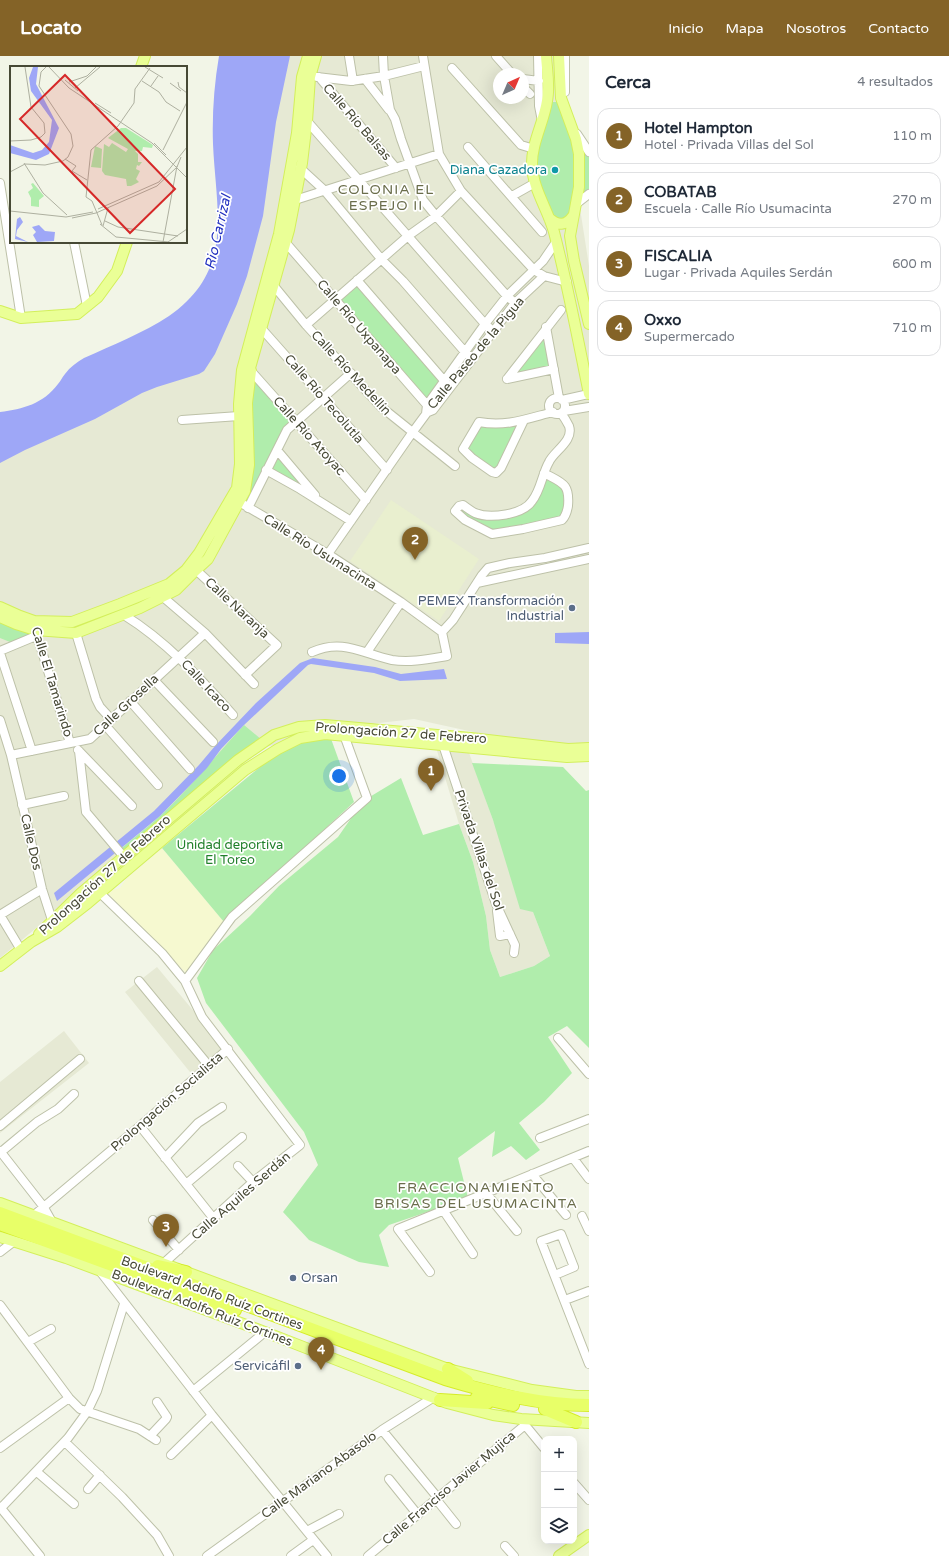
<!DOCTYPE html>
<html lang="es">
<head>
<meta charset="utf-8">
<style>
  body { margin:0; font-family:"Varela Round",sans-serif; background:#f2f2f3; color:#1f2937 }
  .controls { position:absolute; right:12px; bottom:12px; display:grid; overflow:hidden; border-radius:8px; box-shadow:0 4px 16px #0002 }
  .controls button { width:36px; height:36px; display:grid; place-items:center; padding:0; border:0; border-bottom:1px solid #e0e1e3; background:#fff; color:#1f2937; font:20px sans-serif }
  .compass { position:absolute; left:493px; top:12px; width:36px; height:36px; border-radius:50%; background:#fff; box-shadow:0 4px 16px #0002; rotate:44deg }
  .you { position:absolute; left:339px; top:720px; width:14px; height:14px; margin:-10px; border:3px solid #fff; border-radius:50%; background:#1a73e8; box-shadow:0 0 0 6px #1a73e833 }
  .badge { display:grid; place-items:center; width:26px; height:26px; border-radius:50%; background:#846327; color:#fff; font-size:13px; font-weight:700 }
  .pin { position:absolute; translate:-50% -33px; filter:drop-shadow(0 1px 2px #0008) }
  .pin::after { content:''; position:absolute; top:21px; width:14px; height:12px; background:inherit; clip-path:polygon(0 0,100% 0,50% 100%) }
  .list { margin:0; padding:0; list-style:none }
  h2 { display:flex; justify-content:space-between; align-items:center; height:52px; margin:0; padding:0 16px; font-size:17px }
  h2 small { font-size:13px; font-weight:400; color:#747a83 }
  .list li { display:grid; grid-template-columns:26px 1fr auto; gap:12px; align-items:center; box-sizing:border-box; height:56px; margin:0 8px 8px; padding:0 8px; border:1px solid #e0e1e3; border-radius:12px }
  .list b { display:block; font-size:15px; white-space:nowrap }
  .list p { margin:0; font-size:13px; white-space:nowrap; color:#747a83 }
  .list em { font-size:13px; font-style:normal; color:#747a83 }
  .icon { flex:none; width:22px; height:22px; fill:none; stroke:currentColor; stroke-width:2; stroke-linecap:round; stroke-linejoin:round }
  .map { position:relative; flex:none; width:589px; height:1500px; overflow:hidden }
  header { display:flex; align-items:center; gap:24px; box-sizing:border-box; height:56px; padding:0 20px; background:#846327; color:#fff }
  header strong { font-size:19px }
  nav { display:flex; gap:22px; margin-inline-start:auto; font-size:14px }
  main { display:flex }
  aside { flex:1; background:#fff }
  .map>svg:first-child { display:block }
  .residential { fill:#e6e9d4; fill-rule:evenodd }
  .commercial { fill:#f6f9d0 }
  .education { fill:#e9efcf }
  .green { fill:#b0edac }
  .water { fill:#9ea7f7 }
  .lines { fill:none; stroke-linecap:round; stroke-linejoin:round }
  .minor-casing { stroke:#bdc1a8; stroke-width:10 }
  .major-casing { stroke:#d3ef5b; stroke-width:12 }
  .highway-casing { stroke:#d5ec29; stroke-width:14 }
  .minor { stroke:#fff; stroke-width:8 }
  .major { stroke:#eaff96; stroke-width:10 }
  .highway { stroke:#e8ff68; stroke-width:12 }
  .culture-dot { fill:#0f9aa8; stroke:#fff; stroke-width:1.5 }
  .service-dot { fill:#5c6f8a; stroke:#fff; stroke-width:1.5 }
  .labels { text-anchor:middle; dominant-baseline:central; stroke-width:3.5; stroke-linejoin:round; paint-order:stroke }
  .street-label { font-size:13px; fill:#474935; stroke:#fff }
  .culture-label { font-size:13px; fill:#0d838f; stroke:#fff; text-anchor:end }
  .service-label { font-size:13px; fill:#4e5e75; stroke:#fff; text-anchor:end }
  .park-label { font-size:13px; fill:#22812c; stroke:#fff }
  .neighbourhood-label { font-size:14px; letter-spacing:1px; fill:#6a6d4b; stroke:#fff }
  .water-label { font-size:14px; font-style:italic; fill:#2331c0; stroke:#fff }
  .inset-road { fill:none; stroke:#aeb0a0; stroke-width:1 }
  .view { fill:#d62828; fill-opacity:0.15; stroke:#d62828; stroke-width:2 }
  .inset-edge { fill:none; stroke:#474935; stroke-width:2 }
</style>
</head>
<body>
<header>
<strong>Locato</strong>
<nav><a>Inicio</a><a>Mapa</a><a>Nosotros</a><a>Contacto</a></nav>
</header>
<main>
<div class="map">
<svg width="589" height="1500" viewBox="0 0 589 1500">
  <rect width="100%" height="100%" fill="#f2f5e7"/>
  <path class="residential" d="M 263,0 L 559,0 L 559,18 L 589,210 L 589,692 L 524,687 L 414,663 L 344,671 L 250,695 L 0,902 L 0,381 L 195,270 L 242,131 ZM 499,18 L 523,18 L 523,42 L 499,42 Z
    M 435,688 L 467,691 L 493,764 L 533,856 L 550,900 L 534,910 L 500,921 L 490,894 L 486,860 L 473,806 L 459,768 Z
    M 157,911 L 226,994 L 194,1021 L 125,936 Z
    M 64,975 L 89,1007 L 0,1077 L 0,1026 Z"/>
  <path class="commercial" d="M 162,792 L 224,866 L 187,918 L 108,838 L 112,834 L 120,832 L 126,823 Z"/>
  <path class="education" d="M 391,444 L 479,503 L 439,565 L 350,505 Z"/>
  <path class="green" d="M 553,46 L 559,46 L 589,96 L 589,138 L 583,142 L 574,160 L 557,168 L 532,112 L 547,48 Z
    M 357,224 L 444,325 L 427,349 L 334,243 Z
    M 546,271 L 554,313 L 507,323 Z
    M 251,315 L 296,365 L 277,394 L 321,447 L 267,414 L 248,452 L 239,447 Z
    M 524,364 L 496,417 L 463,393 L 479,366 Z
    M 544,417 L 567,432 L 565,461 L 492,478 L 458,459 L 459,450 L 488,460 L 527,451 Z
    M 0,561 L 36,580 L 15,588 L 0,582 Z
    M 244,669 L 262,684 L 124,801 L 118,795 C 132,783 147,772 161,759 C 191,731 216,699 244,669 Z
    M 330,680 L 354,746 L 224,866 L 162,792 L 266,706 L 300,685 Z
    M 472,707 L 563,711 L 586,735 L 589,734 L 589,992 L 567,970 L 548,981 L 572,1017 L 544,1046 L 519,1067 L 540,1094 L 526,1104 L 511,1090 L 492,1101 L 495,1075 L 458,1102 L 468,1142 L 389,1169 L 379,1179 L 389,1211 L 359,1206 L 309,1184 L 283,1156 L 318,1109 L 304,1076 L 206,947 L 197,922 L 213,894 L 250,860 L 279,830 L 338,781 L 363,745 L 401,722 L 423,779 L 459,768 L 473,806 L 486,860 L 490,894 L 500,921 L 534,910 L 550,900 L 533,856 L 520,853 L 493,764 Z"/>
  <path class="water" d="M 219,0 L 290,0 L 276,66 L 263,160 L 247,220 L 237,248 L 215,298 L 204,315 L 199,318 L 157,331 L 142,337 L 95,363 L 25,394 L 0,407 L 0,356 C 23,353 43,348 58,328 C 61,325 62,321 65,318 C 70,311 77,306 84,302 C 113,289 143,277 169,260 C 235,214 216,156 213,88 C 212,59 214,29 219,0 Z
    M 589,576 L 589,588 L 555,587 L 555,577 Z
    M 313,602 L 375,611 L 401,618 L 444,613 L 447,623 L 400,625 L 374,617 L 311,608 L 308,609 L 244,669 L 221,693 L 207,712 L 160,760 L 57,845 L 54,837 L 154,755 L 199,709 L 215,690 L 256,647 L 300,607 Z"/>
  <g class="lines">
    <g class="minor-casing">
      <path id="minor" d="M 349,0 L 353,25
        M 383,0 L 384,20 L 390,54 L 395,63 L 401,83 L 423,144 L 436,160 L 507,240 L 515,247
        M 423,0 L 439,98 L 461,135 L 534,214 L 544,220 L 567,226
        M 496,0 L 512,18
        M 538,0 L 539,50 L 542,65
        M 565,0 L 565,36
        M 452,12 L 521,89 L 534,93
        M 317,21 L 351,25 L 384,20 L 424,10
        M 319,21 L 396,112
        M 365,23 L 389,54
        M 523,23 L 539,25
        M 523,31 L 530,38
        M 307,65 L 485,268 L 493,275
        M 577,78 L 589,96
        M 468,91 L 542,176
        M 300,112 L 324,134 L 382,204 L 403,225 L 465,296 L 472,302
        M 0,127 L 21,262
        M 512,140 L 535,127
        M 295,144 L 439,98
        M 576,148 L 589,138
        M 74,186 L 87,250
        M 286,187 L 427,349 L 433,354
        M 357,224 L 447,328
        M 274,230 L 306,269 L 380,350 L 455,410
        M 306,269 L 408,180 L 436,160 L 461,135
        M 546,271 L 559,342
        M 261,272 L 387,414
        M 251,315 L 366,444
        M 507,323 L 561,254
        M 507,323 L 554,313
        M549 350a8 8 0 1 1 16 0a8 8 0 1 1-16 0Z
        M 562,344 L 589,338
        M 564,355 L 589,351
        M 428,356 L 433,354 L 515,247 L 544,220
        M 182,364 L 239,360
        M 524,364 L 501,412 L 496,417 L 492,416 L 472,402 L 463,393 L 479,366 C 506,371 526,363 553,356
        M 277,394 L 315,439
        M 266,414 L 300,433 L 351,465
        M 544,417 C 562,427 570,427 568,450 C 567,456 566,460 562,464 L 523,473 L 492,478 L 465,464 L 455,455 L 459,450 L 463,449 C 467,452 471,455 475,457 C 490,463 523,459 532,445 C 541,434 542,418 549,406 C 554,395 574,385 569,370 C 567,366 564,361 561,357
        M 234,443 L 328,498 L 401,546
        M 248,452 L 287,374 L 351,317
        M 328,498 L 412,377 L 426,358 L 427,349 L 485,268 L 507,240 L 543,205 L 556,186
        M 196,514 L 277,589 L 245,619
        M 477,527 L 589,503
        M 163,541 L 205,577 L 254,628
        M 124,559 C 166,585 200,622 233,659
        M 34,569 L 70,687
        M 442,576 L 453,564 L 482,519 L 488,512 L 510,507 L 545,502 L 589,492
        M 76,577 L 96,643 L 100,651 L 111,663
        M 0,595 L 36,580
        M 312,596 C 343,582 363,598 392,604 C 410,607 429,603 447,600 L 442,576 L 401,546 L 367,596
        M 0,597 L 32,695
        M 154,624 L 213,686
        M 130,645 L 190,713
        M 0,664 L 11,699 L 42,833 L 52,864 L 56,869
        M 105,669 L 158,729
        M 443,689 L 496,848 L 515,889 L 514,897
        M 78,694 L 132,750
        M 79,695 L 86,756 L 124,801
        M 11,699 L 90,683 L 205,577
        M 22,749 L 64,740
        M 100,837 L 162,897 L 185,925 L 202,961 L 300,1089 L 253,1126 L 164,1207
        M 497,855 L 500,880 L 510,878
        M 0,859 L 42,833
        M 0,859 L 21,894
        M 139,925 L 209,1010
        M 185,925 L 232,861 L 367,742 L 344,679
        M 558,982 L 589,1018
        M 0,1070 L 80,1003
        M 140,1070 L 214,1163
        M 540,1082 L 589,1063
        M 0,1095 L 43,1150 L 52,1166
        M 1,1096 L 37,1066 L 58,1053 L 74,1038
        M 165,1102 L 198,1067 L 222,1051
        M 573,1102 L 589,1123
        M 238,1110 L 253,1126
        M 532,1118 L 566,1159
        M 186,1128 L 242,1081
        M 486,1137 L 517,1175
        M 443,1154 L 473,1198
        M 33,1160 L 140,1070 L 228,993
        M 582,1160 L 589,1175
        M 153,1164 L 179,1194
        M 0,1196 L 13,1186
        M 99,1214 L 212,1359 L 327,1500
        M 430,1216 L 398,1173 L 589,1095
        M 555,1219 L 574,1211 L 561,1178 L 541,1185 L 589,1308
        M 565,1244 L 589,1235
        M 0,1249 L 69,1342 L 80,1353 L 139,1373 L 156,1384
        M 28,1286 L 51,1273
        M 193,1335 L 265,1276
        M 525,1369 L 544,1392
        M 382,1374 L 438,1442
        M 150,1380 L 166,1363 L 167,1361 L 157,1346
        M 65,1386 L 122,1441 L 157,1479 L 169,1500
        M 0,1392 L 69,1342
        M 171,1399 L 212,1359
        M 37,1416 L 74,1448
        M 389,1423 L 418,1459
        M 574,1427 L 589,1444
        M 88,1433 L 100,1419
        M 436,1443 L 456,1468
        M 0,1451 L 40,1500
        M 0,1453 L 68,1382 L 87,1356 L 97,1335 L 124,1248
        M 307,1475 L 339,1458
        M 505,1490 L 514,1500
        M 207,1500 L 382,1374 L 434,1341
        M 291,1500 L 313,1484
        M 368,1500 L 525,1369 L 521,1363"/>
    </g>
    <g class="major-casing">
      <path id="major" d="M 546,0 C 547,15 550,31 547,45 C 544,66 531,88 532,110 C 533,133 548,154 554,176 C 568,230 578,284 589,338
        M 559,0 L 561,42 L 576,83 L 579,98 L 579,131 L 570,180 L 574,205 L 589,268
        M 141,11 L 145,0
        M 549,162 C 558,170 566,170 573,160
        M 0,255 L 21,262 L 77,258 L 98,241 L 117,215 L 127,186
        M 0,551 L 20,560 L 34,565 L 72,566 L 120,548 L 169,528 L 186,514 L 199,497 L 237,432 L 240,408 L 239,348 L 242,314 L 279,178 L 297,77 L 302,21 L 308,0
        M 0,561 L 16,568 L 35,574 L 76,577 L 140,552 L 176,534 L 196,514 L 208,503 L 245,435 L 249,409 L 247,347 L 251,315 L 250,312 L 289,174 L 302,107 L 307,65 L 310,21 L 316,0
        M 39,878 L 81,837 L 185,749 L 238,704 L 274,679 L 299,671 L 325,669 L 471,682 L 568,693 L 589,692
        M 0,910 L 31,886 L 57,871 L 88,847 L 245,714 L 278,693 L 300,682 L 325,678 L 567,701 L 589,700
        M 0,1147 L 448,1313 L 532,1334 L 576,1340 L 589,1340
        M 0,1181 L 66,1202 L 265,1276 L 447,1347 L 493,1359 L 521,1363 L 589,1367
        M 559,1500 L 589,1479"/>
    </g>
    <g class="highway-casing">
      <path id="highway" d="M 0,1157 L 445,1323 C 492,1337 540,1349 589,1349
        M 0,1168 L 235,1254
        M 158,1210 L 186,1216
        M 448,1313 L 467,1325
        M 477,1341 L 513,1349
        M 440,1344 L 487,1347
        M 545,1353 L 576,1366"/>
    </g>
    <use href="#minor" class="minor"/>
    <use href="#major" class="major"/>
    <use href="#highway" class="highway"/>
  </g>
  <circle class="culture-dot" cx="555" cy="114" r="4"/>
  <g class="service-dot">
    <circle cx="572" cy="552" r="4"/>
    <circle cx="293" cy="1222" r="4"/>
    <circle cx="298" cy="1310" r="4"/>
  </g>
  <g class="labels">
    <g class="street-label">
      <text transform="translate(357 66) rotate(49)">Calle Río Balsas</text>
      <text transform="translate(359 271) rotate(49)">Calle Río Uxpanapa</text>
      <text transform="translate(476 297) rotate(-50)">Calle Paseo de la Pigua</text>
      <text transform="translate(351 317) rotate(47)">Calle Río Medellín</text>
      <text transform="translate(324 343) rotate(49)">Calle Río Tecolutla</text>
      <text transform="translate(309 380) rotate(48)">Calle Río Atoyac</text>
      <text transform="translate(320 496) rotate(32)">Calle Río Usumacinta</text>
      <text transform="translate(237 552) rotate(43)">Calle Naranja</text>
      <text transform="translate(52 626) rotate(73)">Calle El Tamarindo</text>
      <text transform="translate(206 630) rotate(47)">Calle Icaco</text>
      <text transform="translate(126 649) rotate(-43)">Calle Grosella</text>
      <text transform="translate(401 677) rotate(4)">Prolongación 27 de Febrero</text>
      <text transform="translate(31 786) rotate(77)">Calle Dos</text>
      <text transform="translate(479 794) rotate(71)">Privada Villas del Sol</text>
      <text transform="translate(105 819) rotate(-42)">Prolongación 27 de Febrero</text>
      <text transform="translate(167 1046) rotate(-41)">Prolongación Socialista</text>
      <text transform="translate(241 1140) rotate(-41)">Calle Aquiles Serdán</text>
      <text transform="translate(212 1237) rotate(20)">Boulevard Adolfo Ruíz Cortines</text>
      <text transform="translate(202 1252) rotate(21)">Boulevard Adolfo Ruiz Cortines</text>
      <text transform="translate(319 1419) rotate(-36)">Calle Mariano Abasolo</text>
      <text transform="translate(449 1432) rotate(-40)">Calle Franciso Javier Mujica</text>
    </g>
    <g class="culture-label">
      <text x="547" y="114">Diana Cazadora</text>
    </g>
    <g class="service-label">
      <text x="564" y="545">PEMEX Transformación<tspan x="564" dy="15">Industrial</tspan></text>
      <text x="301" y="1222" text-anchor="start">Orsan</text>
      <text x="290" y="1310">Servicáfil</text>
    </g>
    <g class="park-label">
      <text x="230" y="789">Unidad deportiva<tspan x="230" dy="15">El Toreo</tspan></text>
    </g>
    <g class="neighbourhood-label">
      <text x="386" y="133">COLONIA EL<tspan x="386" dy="16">ESPEJO II</tspan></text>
      <text x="476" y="1131">FRACCIONAMIENTO<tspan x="476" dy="16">BRISAS DEL USUMACINTA</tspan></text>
    </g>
    <g class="water-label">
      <text transform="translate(218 176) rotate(-77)">Rio Carrizal</text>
    </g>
  </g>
  <g transform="translate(10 10)">
    <rect width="177" height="177" fill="#f2f5e7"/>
    <path d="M 111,62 L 116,62 L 143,79 L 142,82 L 133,81 L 132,85 L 125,85 L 128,88 L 128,96 L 132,96 L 129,100 L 127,99 L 126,103 L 130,105 L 126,113 L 129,116 L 121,120 L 117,120 L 116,113 L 95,109 L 92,105 L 94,78 L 99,81 L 102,77 L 116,86 L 118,83 L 98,72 ZM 85,80 L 92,83 L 91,102 L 81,101 ZM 23,117 L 34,130 L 29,134 L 29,141 L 21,140 L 21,132 L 18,126 L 23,122 L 21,118 Z" fill="#b0edac"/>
    <path d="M 23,1 L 28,1 L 26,18 L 49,62 L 39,88 L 26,94 L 0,87 L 0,79 L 23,87 L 32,84 L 39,76 L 42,54 L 21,25 L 19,12 ZM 10,151 L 13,156 L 7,164 L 6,170 L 18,176 L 5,173 L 7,153 ZM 29,159 L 35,165 L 45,166 L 44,175 L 27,176 L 23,169 L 26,166 L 22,161 Z" fill="#9ea7f7"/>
    <path class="inset-road" d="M 39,1 L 59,22 L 142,77 L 177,112M 135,1 L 153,12M 55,14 L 68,25M 132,15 L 149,26 L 156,36 L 170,45M 59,16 L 77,10 L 86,1M 168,16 L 169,21 L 177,27M 160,17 L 171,25M 141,20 L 148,10M 65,22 L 90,1M 85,37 L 101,47M 0,75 L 21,74 L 31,71 L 35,67 L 34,57 L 21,41 L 15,1M 144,77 L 156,89M 153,84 L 177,36M 55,93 L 66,100 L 62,105 L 77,114M 14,97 L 33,127 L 57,149M 0,106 L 15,98 L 35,99 L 53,95 L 58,91 L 63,80 L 61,68 L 29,20 L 31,6 L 36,1M 88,143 L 149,116 L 177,81M 0,145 L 56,151 L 83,146M 62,152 L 86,147 L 147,120 L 167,101 L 171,91M 95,155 L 108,161 L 168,170M 90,158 L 106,171 L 159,176M 92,159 L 82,135 L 76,131 L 81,84 L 108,60 L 124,37 L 125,23 L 140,2M 93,160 L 98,142M 153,176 L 167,100M 158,176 L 177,163"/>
    <path class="view" d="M 55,9 L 165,123 L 120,167 L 10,53 Z"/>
    <rect width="177" height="177" class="inset-edge"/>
  </g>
</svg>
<div class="controls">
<button>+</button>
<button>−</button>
<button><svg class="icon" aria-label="layers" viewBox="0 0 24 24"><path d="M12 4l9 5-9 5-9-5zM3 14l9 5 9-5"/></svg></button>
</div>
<svg class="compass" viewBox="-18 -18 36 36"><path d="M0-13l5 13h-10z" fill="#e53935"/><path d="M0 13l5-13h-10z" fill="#747a83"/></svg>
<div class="you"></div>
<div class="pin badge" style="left:431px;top:735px">1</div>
<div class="pin badge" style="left:415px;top:504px">2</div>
<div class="pin badge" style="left:166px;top:1191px">3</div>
<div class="pin badge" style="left:321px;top:1314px">4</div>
</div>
<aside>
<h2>Cerca<small>4 resultados</small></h2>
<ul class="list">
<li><span class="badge">1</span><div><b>Hotel Hampton</b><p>Hotel · Privada Villas del Sol</p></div><em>110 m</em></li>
<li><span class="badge">2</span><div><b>COBATAB</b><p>Escuela · Calle Río Usumacinta</p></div><em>270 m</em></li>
<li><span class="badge">3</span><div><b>FISCALIA</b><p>Lugar · Privada Aquiles Serdán</p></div><em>600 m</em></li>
<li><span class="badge">4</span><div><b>Oxxo</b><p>Supermercado</p></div><em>710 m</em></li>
</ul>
</aside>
</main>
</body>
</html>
